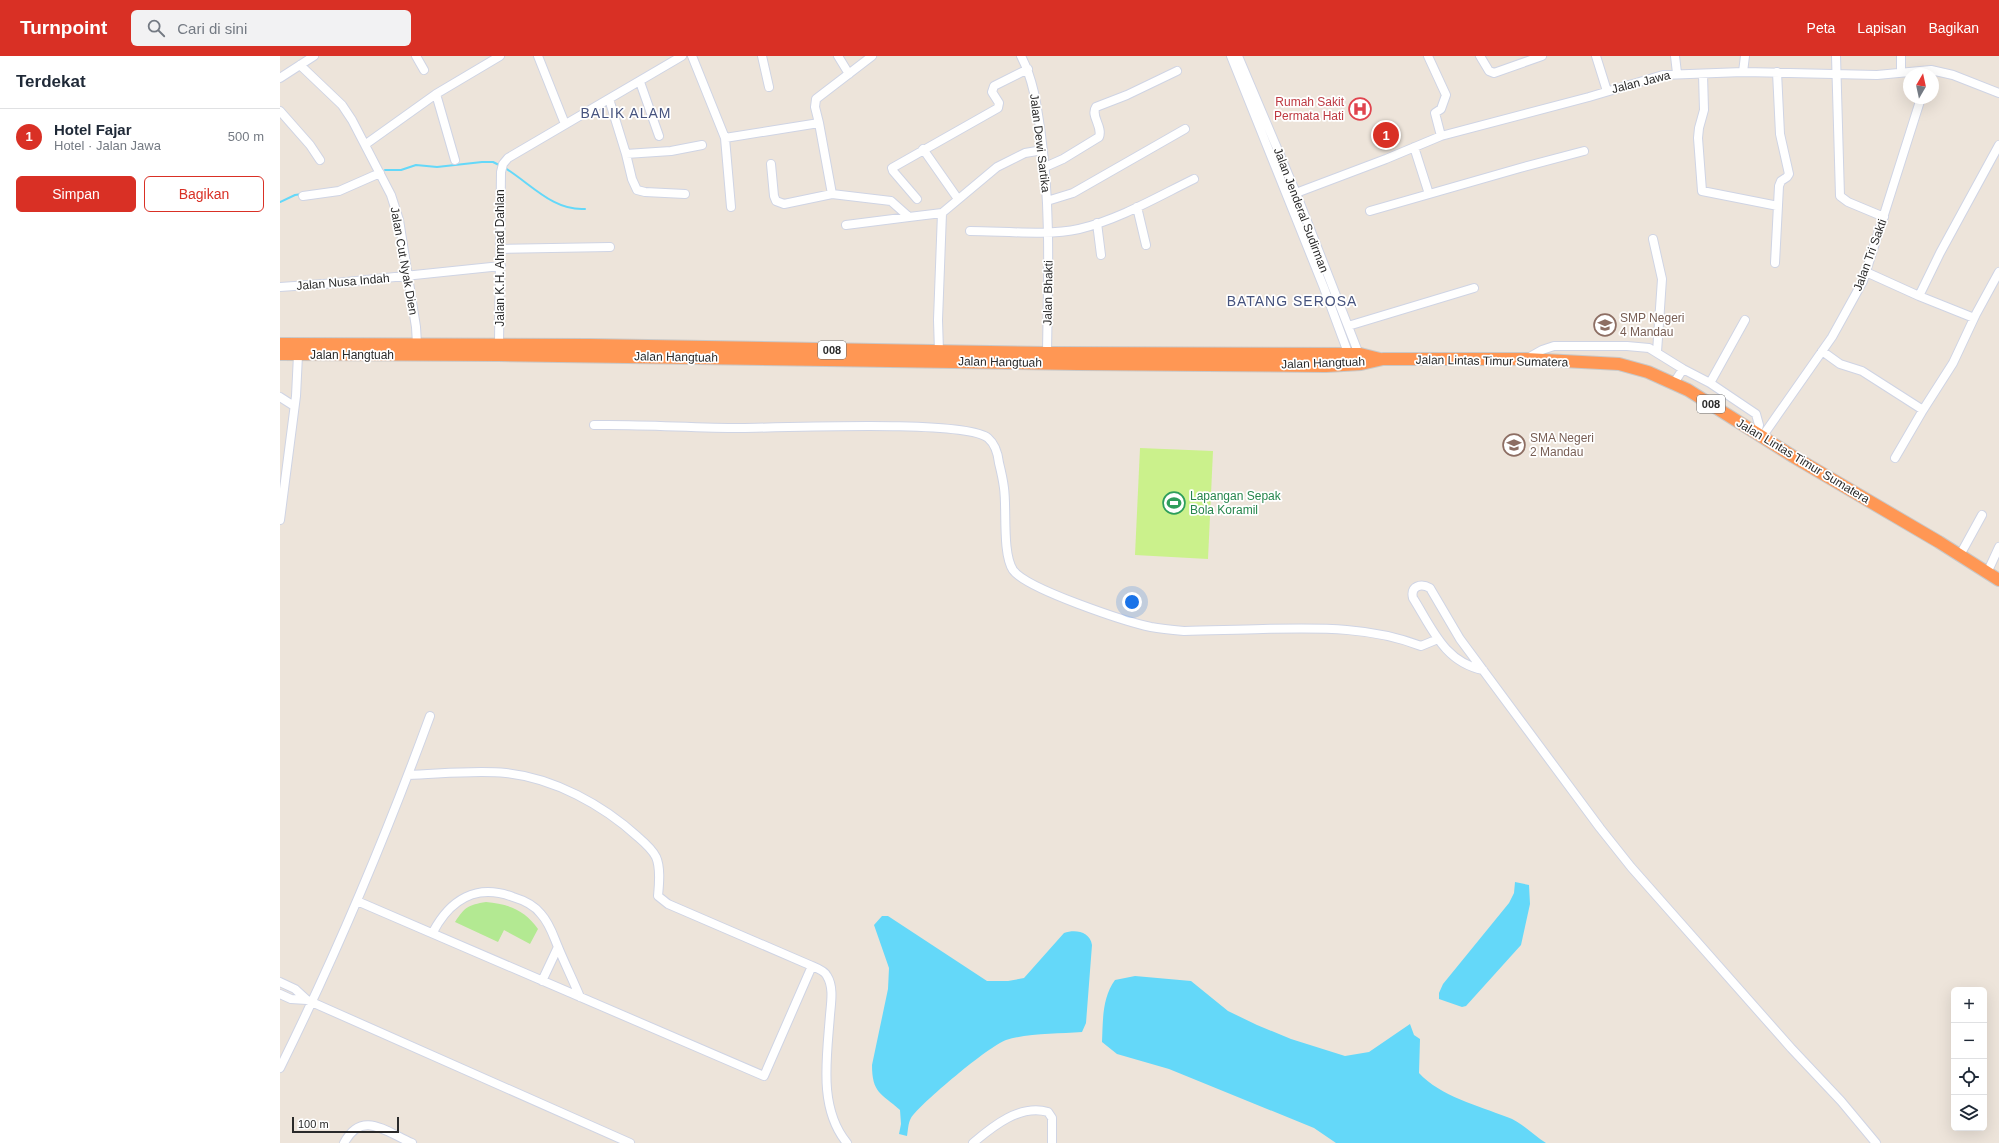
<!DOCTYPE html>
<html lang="id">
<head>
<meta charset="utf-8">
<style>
  body { margin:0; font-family:Helvetica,sans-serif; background:#f2f2f3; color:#1f2937 }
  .controls { position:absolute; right:12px; bottom:12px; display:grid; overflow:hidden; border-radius:6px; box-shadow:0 4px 16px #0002 }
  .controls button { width:36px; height:36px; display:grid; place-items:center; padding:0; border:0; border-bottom:1px solid #e0e1e3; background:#fff; color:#1f2937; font:20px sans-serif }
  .compass { position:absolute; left:1623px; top:12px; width:36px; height:36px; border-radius:50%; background:#fff; box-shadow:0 4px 16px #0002; rotate:9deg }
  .scale { position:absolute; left:12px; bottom:10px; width:107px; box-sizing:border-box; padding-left:4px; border:2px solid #2a2a2a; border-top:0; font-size:11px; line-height:14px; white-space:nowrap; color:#2a2a2a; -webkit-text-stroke:3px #fff; paint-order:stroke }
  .you { position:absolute; left:852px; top:546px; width:14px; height:14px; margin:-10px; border:3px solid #fff; border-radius:50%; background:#1a73e8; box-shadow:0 0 0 6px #1a73e833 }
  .badge { display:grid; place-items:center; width:26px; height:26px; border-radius:50%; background:#d93025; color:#fff; font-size:13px; font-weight:700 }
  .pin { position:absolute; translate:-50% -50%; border:2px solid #fff; box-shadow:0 1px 4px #0006 }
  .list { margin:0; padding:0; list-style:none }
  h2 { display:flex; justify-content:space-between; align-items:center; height:52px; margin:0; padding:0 16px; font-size:17px }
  h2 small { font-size:13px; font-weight:400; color:#747a83 }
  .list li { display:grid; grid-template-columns:26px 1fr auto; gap:12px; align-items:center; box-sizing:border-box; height:56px; padding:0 16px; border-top:1px solid #e0e1e3 }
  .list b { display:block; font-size:15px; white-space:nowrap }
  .list p { margin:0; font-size:13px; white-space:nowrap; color:#747a83 }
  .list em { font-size:13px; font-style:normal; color:#747a83 }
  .actions { display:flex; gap:8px; padding:12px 16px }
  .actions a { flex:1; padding:9px 0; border:1px solid #d93025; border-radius:6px; text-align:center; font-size:14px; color:#d93025 }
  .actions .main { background:#d93025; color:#fff }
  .icon { flex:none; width:22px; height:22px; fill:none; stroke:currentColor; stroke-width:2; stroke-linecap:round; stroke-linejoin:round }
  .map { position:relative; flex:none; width:1719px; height:1087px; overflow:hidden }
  header { display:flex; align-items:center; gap:24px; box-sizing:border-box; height:56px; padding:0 20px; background:#d93025; color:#fff }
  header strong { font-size:19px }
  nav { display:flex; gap:22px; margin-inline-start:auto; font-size:14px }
  .search { width:280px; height:36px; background:#f2f2f3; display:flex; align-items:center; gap:10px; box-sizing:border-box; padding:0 14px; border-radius:6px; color:#747a83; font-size:15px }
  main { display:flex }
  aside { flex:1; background:#fff }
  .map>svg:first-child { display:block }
  .green { fill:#b3e992 }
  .pitch { fill:#cbf18c }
  .water { fill:#64d8f9 }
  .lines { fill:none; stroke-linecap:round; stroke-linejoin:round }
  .stream { stroke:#64d8f9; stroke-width:2 }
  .minor-casing { stroke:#cfd4e4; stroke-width:10 }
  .highway-casing { stroke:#c8c8c8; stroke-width:14 }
  .minor { stroke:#fff; stroke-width:8 }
  .highway { stroke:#ff9754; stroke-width:12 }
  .labels { text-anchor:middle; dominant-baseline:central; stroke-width:3.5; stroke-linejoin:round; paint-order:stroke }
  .shield { fill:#fff; stroke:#6a6a6a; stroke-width:1 }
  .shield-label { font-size:11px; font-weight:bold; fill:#2a2a2a }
  .street-label { font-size:12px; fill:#2a2a2a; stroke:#fff }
  .health-label { font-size:12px; fill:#be3a42; stroke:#fff; text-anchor:end }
  .education-label { font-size:12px; fill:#785e54; stroke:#fff; text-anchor:start }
  .leisure-label { font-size:12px; fill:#27864d; stroke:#fff; text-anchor:start }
  .quarter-label { font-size:14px; letter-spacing:1px; fill:#46537e; stroke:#fff }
</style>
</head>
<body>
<header>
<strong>Turnpoint</strong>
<div class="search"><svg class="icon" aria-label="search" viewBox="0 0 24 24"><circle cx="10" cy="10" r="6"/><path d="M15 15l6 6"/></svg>Cari di sini</div>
<nav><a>Peta</a><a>Lapisan</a><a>Bagikan</a></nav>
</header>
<main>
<aside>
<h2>Terdekat<small></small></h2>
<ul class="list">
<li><span class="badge">1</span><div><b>Hotel Fajar</b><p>Hotel · Jalan Jawa</p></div><em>500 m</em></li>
</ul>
<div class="actions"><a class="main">Simpan</a><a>Bagikan</a></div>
</aside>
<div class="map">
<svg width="1719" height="1087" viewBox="0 0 1719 1087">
  <rect width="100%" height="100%" fill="#ede4da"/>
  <path class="green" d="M 206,846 C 228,848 245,854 258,873 L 250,888 L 224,874 L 218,886 L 175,866 C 185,851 188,849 206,846 Z"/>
  <path class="pitch" d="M 860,392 L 933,395 L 928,503 L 855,499 Z"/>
  <path class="water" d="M 1235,826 L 1249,829 L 1250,848 L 1241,889 L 1186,950 L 1182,951 L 1159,943 L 1159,937 L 1163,928 L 1229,847 L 1234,837 Z
    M 602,860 L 608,860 L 707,925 L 728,925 L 744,922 L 784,877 C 796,873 810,876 812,889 L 806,967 L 802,976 C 778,978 749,977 726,984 C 709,990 641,1047 631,1062 C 628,1067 628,1075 627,1080 L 619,1078 L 621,1068 L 620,1054 C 601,1037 592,1037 592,1009 L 608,933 L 609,912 L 594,869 Z
    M 855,920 L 911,925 L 948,955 L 977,969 L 1011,983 L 1065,1000 L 1089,996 L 1130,968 L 1134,979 L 1140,983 L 1139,1017 C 1160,1040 1199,1050 1227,1061 C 1242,1066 1253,1079 1266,1087 L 1056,1087 L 1034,1072 L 889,1013 L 837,998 L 822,986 C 823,964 822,942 835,924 Z"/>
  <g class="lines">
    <path class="stream" d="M 225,112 C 251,128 273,155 305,153
      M 105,114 L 121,114 L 136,109 L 157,111 L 202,106 L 213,106 L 221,110
      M 0,146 L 15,139 L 22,138"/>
    <g class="minor-casing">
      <path id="minor" d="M 136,0 L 144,14
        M 258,0 L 285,68
        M 412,0 L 445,82 L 451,151
        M 482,0 L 489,31
        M 558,0 L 569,18
        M 741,0 C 754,25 757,51 761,79 C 771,152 768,225 767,297
        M 951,0 L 1044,232 L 1070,302
        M 958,0 L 1016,137 L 1080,301
        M 1148,0 L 1166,39 L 1161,53 L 1155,57 L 1161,80
        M 1200,0 L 1209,15 L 1214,17 L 1262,0
        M 1316,0 L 1327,35
        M 1395,0 L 1397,17
        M 1556,0 L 1560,140 L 1568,146 L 1604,161
        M 20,9 L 62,49 L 72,64 L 111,139 L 119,164 L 136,271 L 137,288
        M 1463,16 L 1465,0
        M 1621,16 L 1621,0
        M 1423,18 L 1424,54 L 1419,72 L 1418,82 L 1422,135 L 1498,150
        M 0,22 L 34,0
        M 360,26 L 379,80
        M 156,38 L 175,104
        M 329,43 L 346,98 L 391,95 L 422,89
        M 0,55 L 30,89 L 40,104
        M 445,82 L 539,67 L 535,51 L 536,43 L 592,0
        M 86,88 L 156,38 L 220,0
        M 1134,91 L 1149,138
        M 643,93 L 678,143
        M 346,98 L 352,123 L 357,134 L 365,136 L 405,138
        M 491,108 L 494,140 L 496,145 L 504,148 L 552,138 L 539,67
        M 765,111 L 783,103 L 819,81 C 823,70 810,60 816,51 L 847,39 L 897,15
        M 1016,137 L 1106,103 L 1161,80 L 1309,41 L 1383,19 L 1463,16 L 1597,19 L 1651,14 L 1673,19 L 1719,37
        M 552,138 L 611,145 L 629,161 L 662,157 L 717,111 L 745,97 L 763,94
        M 23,140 L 59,135 L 100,117
        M 637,143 L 613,115 L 612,112 L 718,52 L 719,47 L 712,36 L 714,30 L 748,13
        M 767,145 L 793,137 L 905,73
        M 857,151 L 866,189
        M 1090,155 L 1240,112 L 1304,95
        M 817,167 L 821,199
        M 566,169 L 629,161
        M 690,175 C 722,175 768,180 799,173 C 840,163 877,141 914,123
        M 1373,183 L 1382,223 L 1377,296
        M 220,193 L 330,191
        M 1495,207 L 1499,130 L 1501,125 L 1507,121 L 1509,118 L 1500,78 L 1497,16
        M 1586,216 L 1639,240 L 1694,262
        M 0,231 L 57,227 L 221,210
        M 1639,240 L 1660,197 L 1719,89
        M 1068,270 L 1194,232
        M 219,288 L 221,116 L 223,108 L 228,102 L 402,0
        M 1542,295 L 1560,308 L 1582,315 L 1643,354
        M 659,296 L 658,264 L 662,157
        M 1246,303 L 1262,294 L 1274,290 L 1347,290 L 1369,292 L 1403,313 L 1394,327
        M 1403,313 L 1430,327 L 1476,358 L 1479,369 L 1477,377
        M 1430,327 L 1465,264
        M 0,341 L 14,350
        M 314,369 C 363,368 412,372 461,372 C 500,372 685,363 708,382 C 715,388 718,398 719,407 C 721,415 723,424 724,432 C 727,453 722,497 733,514 C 746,533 847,566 871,571 C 882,573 893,574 904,575 C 930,574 957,574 983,573 C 1037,572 1090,570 1141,590 L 1158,583
        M 1482,381 L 1552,281 L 1583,225 L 1641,42
        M 1615,402 L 1643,354 L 1673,307 L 1696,258 L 1719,216
        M 0,464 L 16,340 L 18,299
        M 1680,499 L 1702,459
        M 1707,517 L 1719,491
        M 1203,614 C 1164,606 1152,572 1133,542 C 1130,530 1141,527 1150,532 L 1180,583 L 1320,772 L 1351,811 L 1511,992 L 1561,1045 L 1596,1087
        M 77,845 L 484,1020 L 532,910 L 388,848 L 378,840 C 379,829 381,812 376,801 C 372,793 365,787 358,781 C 323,749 274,722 226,717 C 194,714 160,718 128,719
        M 153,876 C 170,844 196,827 233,841 C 243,844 255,850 261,858 C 270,868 273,879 278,891 C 285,908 293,924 300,941
        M 532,910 C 537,912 545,915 547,920 C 554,931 551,947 550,959 C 547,1001 538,1052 567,1087
        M 262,925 L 278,891
        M 0,926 L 15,933 L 27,944 L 350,1087
        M 0,938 L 11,943 L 27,944
        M 0,1012 C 57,897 106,780 150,660
        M 64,1087 C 82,1053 106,1076 132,1087
        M 693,1087 C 713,1070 740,1048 768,1056 L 772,1062 L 772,1087"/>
    </g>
    <g class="highway-casing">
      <path id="highway" d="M 0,288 L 310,289 L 767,297 L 1080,298 L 1100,303
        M 0,298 L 219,299 L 798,308 L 1046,310 L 1081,308 L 1103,303 L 1246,303 L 1339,308 L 1368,316 L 1408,334 L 1514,401 L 1659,486 L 1719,524"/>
    </g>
    <use href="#minor" class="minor"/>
    <use href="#highway" class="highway"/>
  </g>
  <defs>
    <g id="hospital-ring" transform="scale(1.15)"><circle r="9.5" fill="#fff" stroke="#e0444e" stroke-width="1.5"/><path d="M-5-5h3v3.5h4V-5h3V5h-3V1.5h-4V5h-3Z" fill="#e0444e"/></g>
    <g id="school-ring" transform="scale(1.15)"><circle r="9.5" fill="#fff" stroke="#8d6e63" stroke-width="1.5"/><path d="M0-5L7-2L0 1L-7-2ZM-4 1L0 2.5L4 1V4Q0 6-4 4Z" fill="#8d6e63"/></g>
    <g id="stadium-ring" transform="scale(1.15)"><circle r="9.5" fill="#fff" stroke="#2e9e5b" stroke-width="1.5"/><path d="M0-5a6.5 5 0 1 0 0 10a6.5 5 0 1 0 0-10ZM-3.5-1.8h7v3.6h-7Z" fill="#2e9e5b"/></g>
  </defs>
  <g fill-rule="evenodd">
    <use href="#hospital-ring" x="1080" y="53"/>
    <use href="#school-ring" x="1325" y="269"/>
    <use href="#school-ring" x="1234" y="389"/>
    <use href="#stadium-ring" x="894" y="447"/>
  </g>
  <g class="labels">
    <g class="shield">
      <rect x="538" y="285" width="28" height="18" rx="3"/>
      <rect x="1417" y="339" width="28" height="18" rx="3"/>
    </g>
    <g class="shield-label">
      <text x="552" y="294">008</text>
      <text x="1431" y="348">008</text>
    </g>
    <g class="street-label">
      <text transform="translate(1361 26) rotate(-14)">Jalan Jawa</text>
      <text transform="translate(760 87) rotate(83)">Jalan Dewi Sartika</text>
      <text transform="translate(1021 154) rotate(69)">Jalan Jenderal Sudirman</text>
      <text transform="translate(1590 199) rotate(-70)">Jalan Tri Sakti</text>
      <text transform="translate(220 202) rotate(-90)">Jalan K.H. Ahmad Dahlan</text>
      <text transform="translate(124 205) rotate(80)">Jalan Cut Nyak Dien</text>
      <text transform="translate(63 226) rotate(-5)">Jalan Nusa Indah</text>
      <text transform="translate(768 237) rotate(-89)">Jalan Bhakti</text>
      <text x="72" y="299">Jalan Hangtuah</text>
      <text transform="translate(396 301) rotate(1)">Jalan Hangtuah</text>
      <text transform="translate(1212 305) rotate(1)">Jalan Lintas Timur Sumatera</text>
      <text transform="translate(720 306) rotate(1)">Jalan Hangtuah</text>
      <text transform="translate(1043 307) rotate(-2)">Jalan Hangtuah</text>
      <text transform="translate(1523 405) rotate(31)">Jalan Lintas Timur Sumatera</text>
    </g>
    <g class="health-label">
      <text x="1064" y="46">Rumah Sakit<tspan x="1064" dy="14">Permata Hati</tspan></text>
    </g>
    <g class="education-label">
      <text x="1340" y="262">SMP Negeri<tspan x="1340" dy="14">4 Mandau</tspan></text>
      <text x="1250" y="382">SMA Negeri<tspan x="1250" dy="14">2 Mandau</tspan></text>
    </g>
    <g class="leisure-label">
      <text x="910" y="440">Lapangan Sepak<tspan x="910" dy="14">Bola Koramil</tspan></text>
    </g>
    <g class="quarter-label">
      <text x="346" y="57">BALIK ALAM</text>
      <text x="1012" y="245">BATANG SEROSA</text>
    </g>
  </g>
</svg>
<div class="controls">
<button>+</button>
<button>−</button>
<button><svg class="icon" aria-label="locate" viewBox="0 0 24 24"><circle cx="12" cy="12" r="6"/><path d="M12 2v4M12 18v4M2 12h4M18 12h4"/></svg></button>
<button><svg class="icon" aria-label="layers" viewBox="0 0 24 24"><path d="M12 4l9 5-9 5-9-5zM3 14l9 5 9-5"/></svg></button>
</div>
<svg class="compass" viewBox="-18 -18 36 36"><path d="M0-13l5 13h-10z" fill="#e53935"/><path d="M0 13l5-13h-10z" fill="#747a83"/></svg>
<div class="scale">100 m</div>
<div class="you"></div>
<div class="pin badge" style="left:1106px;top:79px">1</div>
</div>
</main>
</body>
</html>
